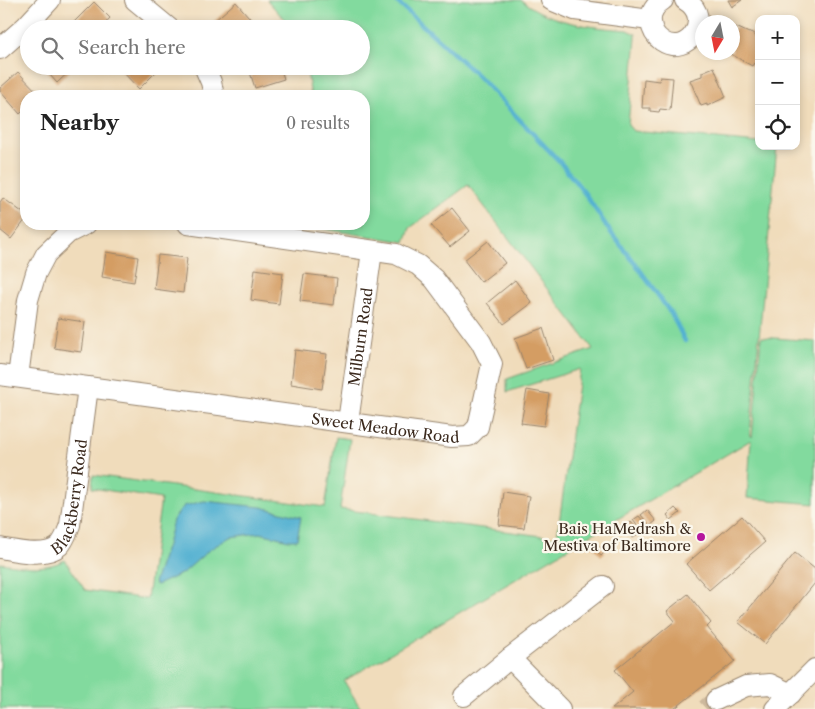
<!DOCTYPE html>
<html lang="en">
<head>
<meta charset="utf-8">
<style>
  body { margin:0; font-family:"Libre Caslon Text",serif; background:#f6f6f6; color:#222 }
  .controls { position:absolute; right:15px; top:15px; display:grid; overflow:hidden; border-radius:10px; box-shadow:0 2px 8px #0003 }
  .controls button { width:45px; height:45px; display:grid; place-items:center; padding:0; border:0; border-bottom:1px solid #e0e0e0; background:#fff; color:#222; font:25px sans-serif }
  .compass { position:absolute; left:695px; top:15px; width:45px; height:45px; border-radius:50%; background:#fff; box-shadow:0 2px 8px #0003; rotate:190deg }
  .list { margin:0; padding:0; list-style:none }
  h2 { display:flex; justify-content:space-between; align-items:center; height:65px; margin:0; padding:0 20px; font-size:21px }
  h2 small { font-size:16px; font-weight:400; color:#767676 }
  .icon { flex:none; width:28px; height:28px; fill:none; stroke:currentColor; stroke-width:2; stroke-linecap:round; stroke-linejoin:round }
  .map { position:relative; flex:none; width:815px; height:709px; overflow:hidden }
  .search { position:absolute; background:#fff; box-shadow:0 2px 8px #0003; left:20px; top:20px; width:350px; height:55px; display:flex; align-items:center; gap:12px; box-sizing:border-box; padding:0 18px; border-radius:28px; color:#767676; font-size:19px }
  .panel { position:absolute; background:#fff; box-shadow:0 2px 8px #0003; left:20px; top:90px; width:350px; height:140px; border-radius:20px }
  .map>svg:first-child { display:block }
  .green { fill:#82da9e; stroke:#5e825e }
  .water { fill:#53b1d1; stroke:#476e78 }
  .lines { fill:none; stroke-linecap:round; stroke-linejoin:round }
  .stream { stroke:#53b1d1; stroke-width:4.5 }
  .building { fill:#d49d63 }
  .minor-tunnel { stroke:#ccb89c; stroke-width:20; stroke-dasharray:20 10; stroke-linecap:butt }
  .minor-casing { stroke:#96836c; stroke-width:22 }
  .minor { stroke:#fff; stroke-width:20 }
  .poi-dot { fill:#b5179e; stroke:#fbf7ec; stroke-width:2 }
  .labels { text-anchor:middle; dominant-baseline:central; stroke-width:4.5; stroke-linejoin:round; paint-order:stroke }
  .street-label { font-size:15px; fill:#3b2a1e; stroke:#fbf7ec }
  .poi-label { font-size:15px; fill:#3b2a1e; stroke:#fbf7ec; text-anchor:end }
</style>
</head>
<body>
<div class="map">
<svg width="815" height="709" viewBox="0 0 815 709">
  <rect width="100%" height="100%" fill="#fbf7ec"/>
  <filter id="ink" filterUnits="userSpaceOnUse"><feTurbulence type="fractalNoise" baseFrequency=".02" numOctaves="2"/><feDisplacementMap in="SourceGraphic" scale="10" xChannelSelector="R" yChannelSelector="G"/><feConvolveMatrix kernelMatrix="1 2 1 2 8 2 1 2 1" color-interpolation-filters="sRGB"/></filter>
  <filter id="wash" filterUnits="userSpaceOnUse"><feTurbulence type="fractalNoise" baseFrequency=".0096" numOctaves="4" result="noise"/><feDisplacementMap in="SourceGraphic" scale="20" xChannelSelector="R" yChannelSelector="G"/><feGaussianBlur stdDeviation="1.12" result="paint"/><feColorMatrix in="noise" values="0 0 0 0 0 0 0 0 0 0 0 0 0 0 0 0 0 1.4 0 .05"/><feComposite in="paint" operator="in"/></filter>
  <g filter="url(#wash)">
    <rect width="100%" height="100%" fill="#f0dcbb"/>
    <path class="green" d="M 267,0 L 521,0 C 551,24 591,27 628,30 L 636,34 L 636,38 L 628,125 L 633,131 L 759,143 L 759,146 L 777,146 L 750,434 L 752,437 L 761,337 L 815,341 L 815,504 L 747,498 L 751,440 L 344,681 L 361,709 L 0,709 L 0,563 C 23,566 43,571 65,560 L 85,590 L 147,599 L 161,499 L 92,488 L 93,475 L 325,507 L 336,437 L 350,439 L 340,509 L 557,538 L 580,369 L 507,392 L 507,379 L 593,349 L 468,185 L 410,228 L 405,242 L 311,227 L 311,224 L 364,224 L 364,96 L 311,96 L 306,66 L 361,66 L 361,29 L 293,29 Z"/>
    <path class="water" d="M 204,501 L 261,507 L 301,517 L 297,540 L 289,540 L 260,533 L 230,537 L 209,550 L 183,573 L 157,585 L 154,583 L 167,545 L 173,520 L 184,506 Z"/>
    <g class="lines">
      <path class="stream" d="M 395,0 L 477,75 L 560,162 L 586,195 L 609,230 L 635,263 L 672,315 L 685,341"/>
    </g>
    <g id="blocks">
      <path class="building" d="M 728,0 L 742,0 L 732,7 Z
        M 94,2 L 110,18 L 100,29 L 73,29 L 70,26 Z
        M 236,2 L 255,24 L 249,29 L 219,29 L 213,22 Z
        M 736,27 L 749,33 L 751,32 L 755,35 L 755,37 L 759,39 L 759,66 L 754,63 L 752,66 L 727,52 L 732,52 L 732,34 Z
        M 42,66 L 75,66 L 57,83 Z
        M 122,66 L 156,66 L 159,69 L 139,89 L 120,69 Z
        M 248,66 L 280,66 L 284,79 L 255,88 Z
        M 714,67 L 726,97 L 707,106 L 707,104 L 701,106 L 690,80 L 702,76 L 702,72 Z
        M 18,72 L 41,96 L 26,96 L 26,108 L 20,114 L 0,91 L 0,88 Z
        M 660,77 L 673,78 L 670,110 L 660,109 L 659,112 L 650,111 L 650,108 L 642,108 L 644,79 L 659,81 Z
        M 3,198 L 26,215 L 26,219 L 11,239 L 0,230 L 0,202 Z
        M 452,208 L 470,231 L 450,247 L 431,225 Z
        M 488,241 L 505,263 L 481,282 L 464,260 Z
        M 106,252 L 138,257 L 134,282 L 102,277 Z
        M 158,255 L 187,258 L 183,293 L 154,289 Z
        M 255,269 L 283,273 L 279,304 L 251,300 Z
        M 304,274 L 337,278 L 334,305 L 300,301 Z
        M 515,280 L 532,303 L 504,324 L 487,303 Z
        M 58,318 L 85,322 L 81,352 L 54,348 Z
        M 543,328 L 553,360 L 526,369 L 515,338 Z
        M 295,350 L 327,354 L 322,389 L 291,384 Z
        M 527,390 L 549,394 L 544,426 L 521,423 Z
        M 503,492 L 529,496 L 524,528 L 499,525 Z
        M 675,508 L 680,513 L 671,520 L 667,515 Z
        M 647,510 L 656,521 L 650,526 L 641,515 Z
        M 639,516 L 648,527 L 641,531 L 633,520 Z
        M 742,516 L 765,542 L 709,590 L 686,564 Z
        M 631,522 L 639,533 L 633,538 L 625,527 Z
        M 596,542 L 605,552 L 601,556 L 592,545 Z
        M 795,553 L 815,569 L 815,583 L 765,644 L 738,622 Z
        M 688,594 L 711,623 L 707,627 L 735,661 L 674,709 L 612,709 L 633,692 L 615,670 L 675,621 L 667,611 Z"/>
    </g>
  </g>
  <g filter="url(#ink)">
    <use href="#blocks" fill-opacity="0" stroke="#96836c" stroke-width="1"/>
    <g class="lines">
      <path class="minor-tunnel" d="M 706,709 L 716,700"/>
      <g class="minor-casing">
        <g id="minor">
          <path d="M 135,0 L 170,29"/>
          <path d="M 551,0 L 575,10 L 650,20"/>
          <path d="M 663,0 C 655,5 650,13 651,22 C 652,31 655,36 662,41 C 687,58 715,18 685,0"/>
          <path d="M 0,49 L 26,26 L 50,0"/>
          <path d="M 204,66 L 211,82 L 214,96"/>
          <path id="s1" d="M 0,375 L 452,437 L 469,436 L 478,427 L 492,364 L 481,342 L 434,279 L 418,265 L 396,254 L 188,224"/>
          <path d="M 18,377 L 28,300 L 36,273 L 46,254 L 68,233 L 86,224"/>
          <path id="s2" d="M 348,422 L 372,251"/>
          <path id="s3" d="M 0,548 C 16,551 46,558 59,546 C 65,540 67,532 70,525 L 88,387"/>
          <path d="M 510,658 L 560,709"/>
          <path d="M 464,696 L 510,658 L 603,586"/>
          <path d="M 716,700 L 746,686 L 770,684 L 791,694"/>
          <path d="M 775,709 L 815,669"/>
        </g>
      </g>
      <use href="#minor" class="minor"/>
    </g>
  </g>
  <circle class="poi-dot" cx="701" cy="537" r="5"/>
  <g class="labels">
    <g class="street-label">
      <text stroke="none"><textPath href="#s2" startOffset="86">Milburn Road</textPath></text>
      <text stroke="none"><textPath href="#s1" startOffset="389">Sweet Meadow Road</textPath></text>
      <text stroke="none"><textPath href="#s3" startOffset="112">Blackberry Road</textPath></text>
    </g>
    <g class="poi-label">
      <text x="691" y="528">Bais HaMedrash &amp;<tspan x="691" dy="17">Mestiva of Baltimore</tspan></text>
    </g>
  </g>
</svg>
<div class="controls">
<button>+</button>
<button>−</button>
<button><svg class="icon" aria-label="locate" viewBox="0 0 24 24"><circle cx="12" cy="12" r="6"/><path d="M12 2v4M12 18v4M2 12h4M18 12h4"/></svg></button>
</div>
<svg class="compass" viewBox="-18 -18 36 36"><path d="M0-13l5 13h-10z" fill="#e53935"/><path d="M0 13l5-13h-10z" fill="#767676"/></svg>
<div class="search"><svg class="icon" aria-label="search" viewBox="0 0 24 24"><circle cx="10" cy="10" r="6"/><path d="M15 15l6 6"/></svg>Search here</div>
<section class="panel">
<h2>Nearby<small>0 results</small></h2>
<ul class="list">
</ul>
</section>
</div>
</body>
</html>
